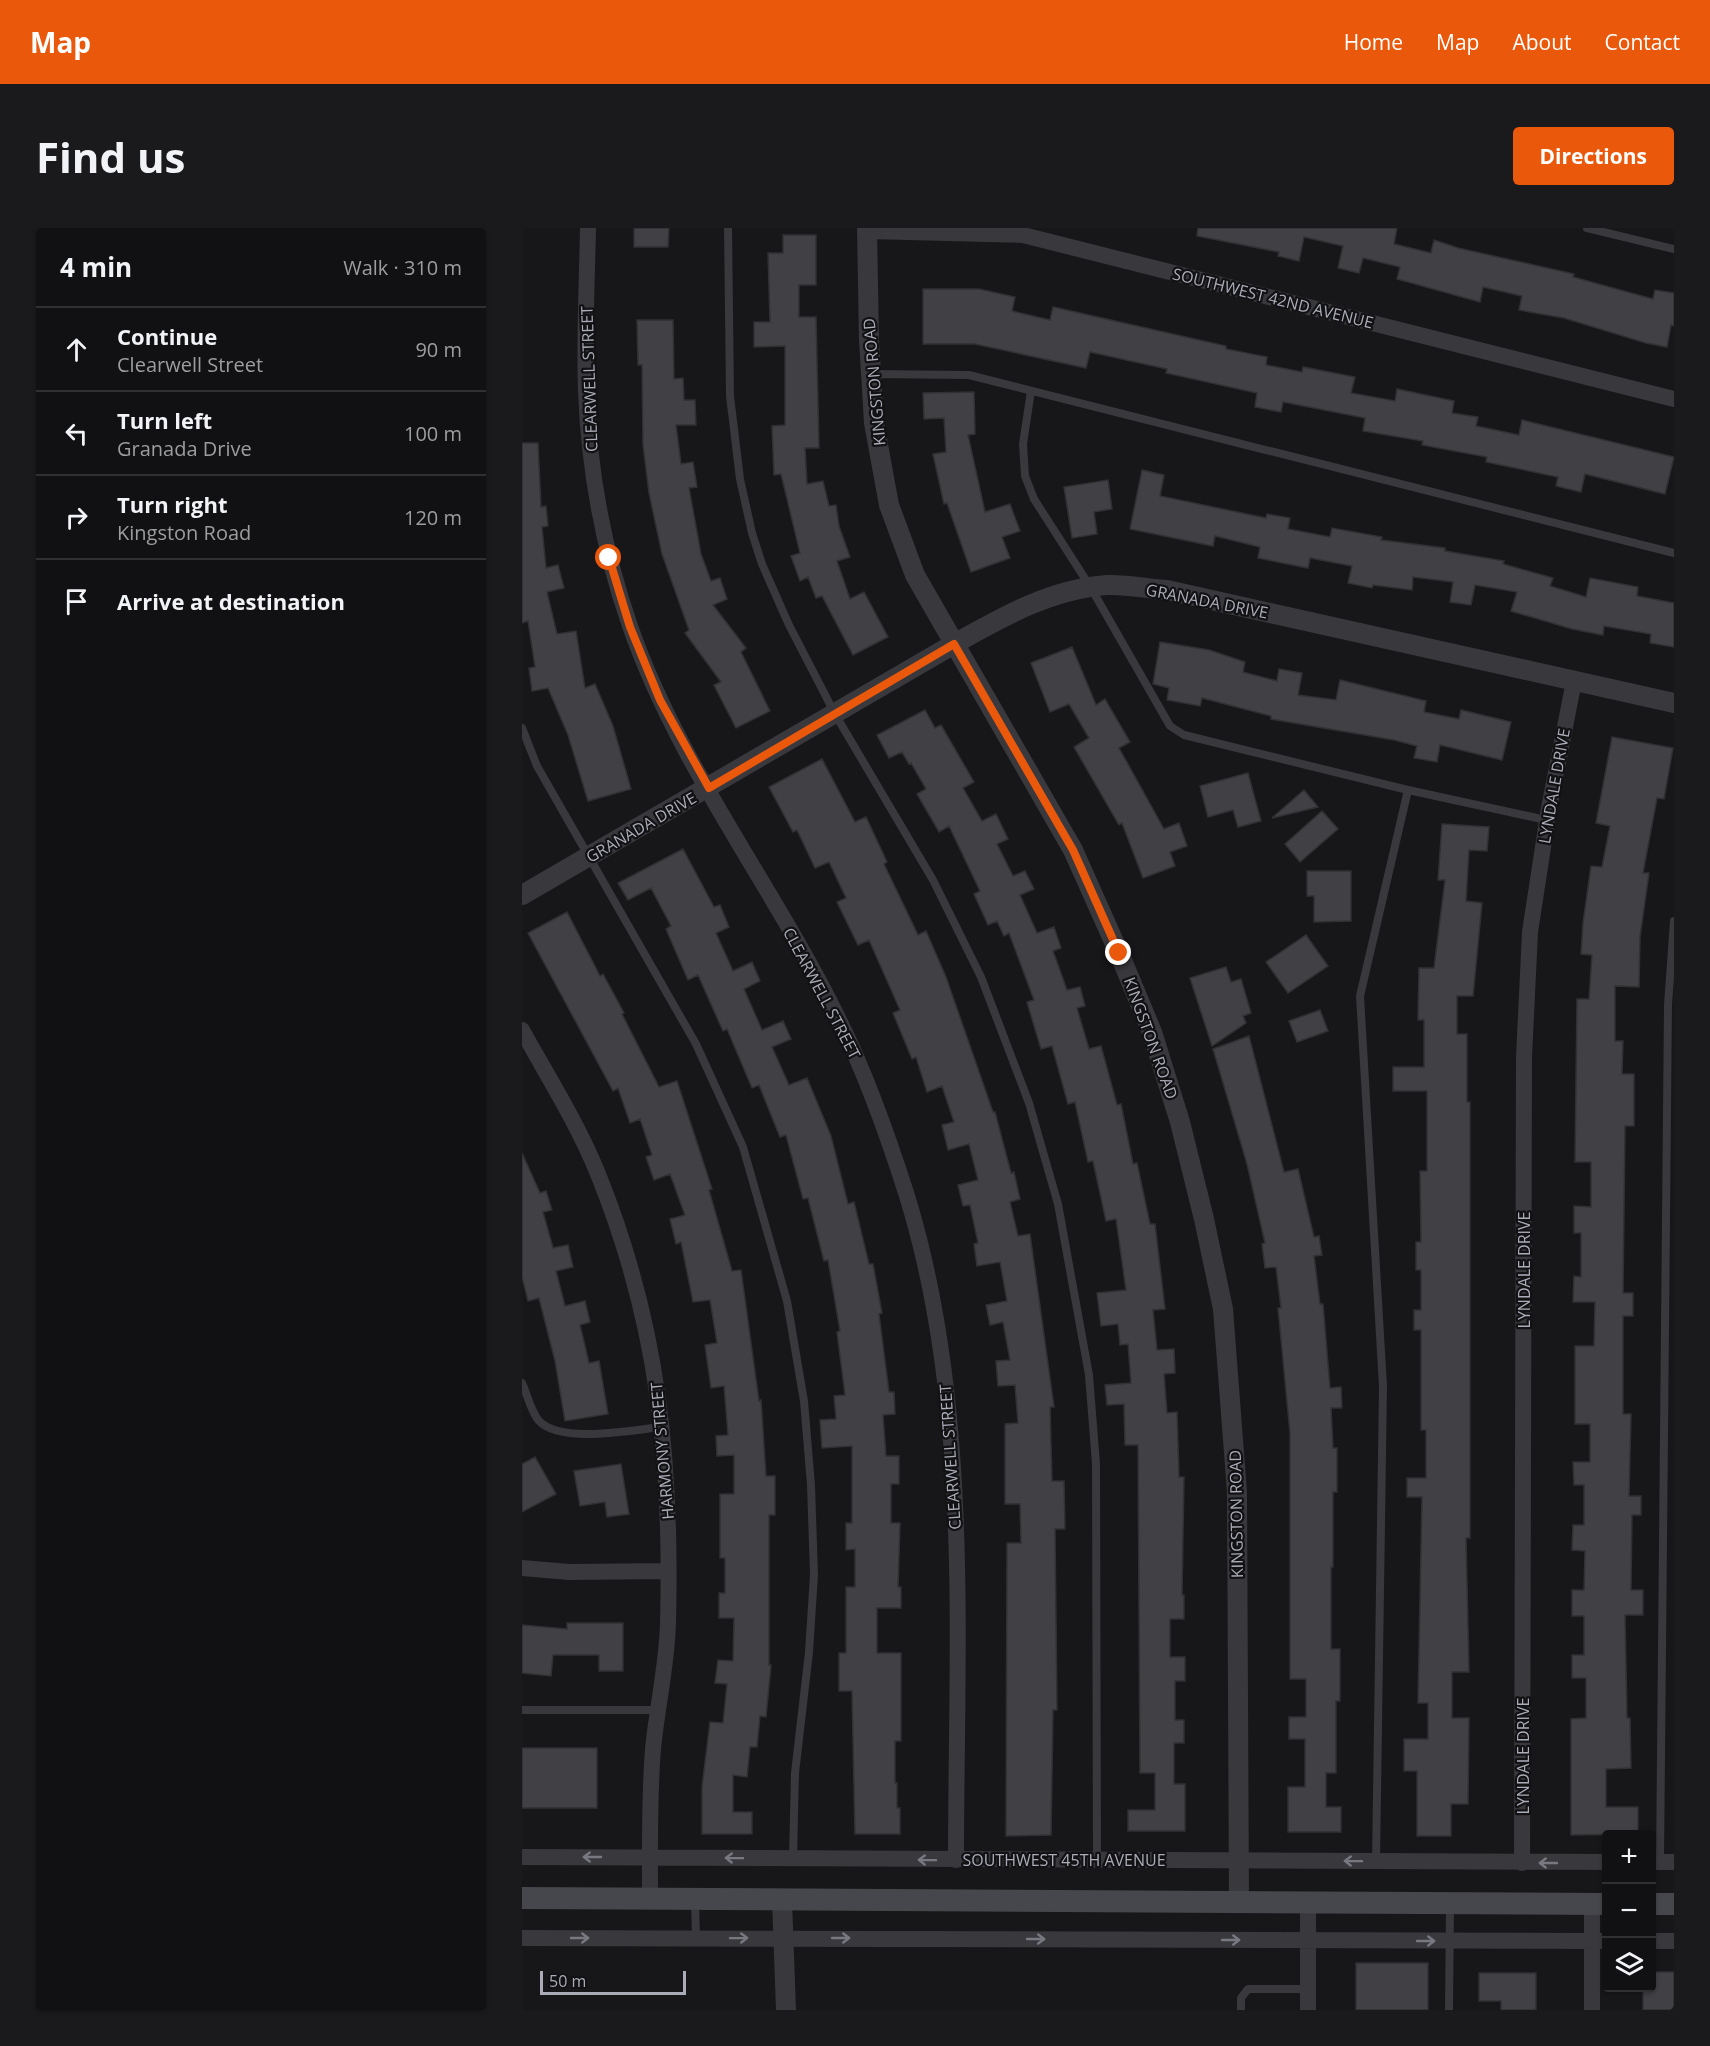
<!DOCTYPE html>
<html lang="en">
<head>
<meta charset="utf-8">
<style>
  body { margin:0; font-family:"Open Sans",sans-serif; background:#1a191b; color:#f1f3f6 }
  .controls { position:absolute; right:18px; bottom:18px; display:grid; overflow:hidden; border-radius:6px; box-shadow:0 2px 4px #0004 }
  .controls button { width:54px; height:54px; display:grid; place-items:center; padding:0; border:0; border-bottom:2px solid #303032; background:#111012; color:#f1f3f6; font:30px sans-serif }
  .scale { position:absolute; left:18px; bottom:15px; width:146px; box-sizing:border-box; padding-left:6px; border:3px solid #aaacb7; border-top:0; font-size:16px; line-height:21px; white-space:nowrap; color:#aaacb7; -webkit-text-stroke:4px #121113; paint-order:stroke }
  .stop { position:absolute; width:18px; height:18px; margin:-14px; border:4px solid #ea580c; border-radius:50%; background:#fff }
  .stop.end { background:#ea580c; border-color:#fff; box-shadow:0 2px 6px #0008 }
  .list { margin:0; padding:0; list-style:none }
  h2 { display:flex; justify-content:space-between; align-items:center; height:78px; margin:0; padding:0 24px; font-size:26px }
  h2 small { font-size:20px; font-weight:400; color:#9c9d9f }
  .list li { display:grid; grid-template-columns:39px 1fr auto; gap:18px; align-items:center; box-sizing:border-box; height:84px; padding:0 24px; border-top:2px solid #303032 }
  .list b { display:block; font-size:22px; white-space:nowrap }
  .list p { margin:0; font-size:20px; white-space:nowrap; color:#9c9d9f }
  .list em { font-size:20px; font-style:normal; color:#9c9d9f }
  .icon { flex:none; width:33px; height:33px; fill:none; stroke:currentColor; stroke-width:2; stroke-linecap:round; stroke-linejoin:round }
  .map { position:relative; flex:none; width:1152px; height:1782px; overflow:hidden; border-radius:6px }
  header { display:flex; align-items:center; gap:36px; box-sizing:border-box; height:84px; padding:0 30px; background:#ea580c; color:#fff }
  header strong { font-size:28px }
  nav { display:flex; gap:33px; margin-inline-start:auto; font-size:21px }
  .intro { display:flex; align-items:center; justify-content:space-between; box-sizing:border-box; height:144px; padding:0 36px }
  h1 { margin:0; font-size:42px }
  .button { padding:15px 27px; border-radius:6px; background:#ea580c; color:#fff; font-size:21px; font-weight:700 }
  main { display:flex; gap:36px; padding:0 36px }
  aside { flex:1; background:#111012; border-radius:6px; box-shadow:0 2px 4px #0004 }
  .map>svg:first-child { display:block }
  .building { fill:#414145; stroke:#313134; stroke-width:1.5 }
  .lines { fill:none; stroke-linecap:round; stroke-linejoin:round }
  .service { stroke:#38383d; stroke-width:8 }
  .minor { stroke:#38383d; stroke-width:16 }
  .tertiary { stroke:#38383d; stroke-width:20 }
  .secondary { stroke:#46474c; stroke-width:22 }
  .oneway { stroke:#777880 }
  .route { stroke:#ea580c; stroke-width:8 }
  .labels { text-anchor:middle; dominant-baseline:central; stroke-width:4.5; stroke-linejoin:round; paint-order:stroke }
  .street-label { font-size:16px; fill:#aaacb7; stroke:#121113 }
</style>
</head>
<body>
<header>
<strong>Map</strong>
<nav><a>Home</a><a>Map</a><a>About</a><a>Contact</a></nav>
</header>
<div class="intro"><h1>Find us</h1><a class="button">Directions</a></div>
<main>
<aside>
<h2>4 min<small>Walk · 310 m</small></h2>
<ul class="list">
<li><svg class="icon" aria-label="ahead" viewBox="0 0 24 24"><path d="M12 20V5M6 11l6-6 6 6"/></svg><div><b>Continue</b><p>Clearwell Street</p></div><em>90 m</em></li>
<li><svg class="icon" aria-label="left" viewBox="0 0 24 24"><path d="M17 20v-9H6M10 6l-5 5 5 5"/></svg><div><b>Turn left</b><p>Granada Drive</p></div><em>100 m</em></li>
<li><svg class="icon" aria-label="right" viewBox="0 0 24 24"><path d="M7 20v-9h11M14 6l5 5-5 5"/></svg><div><b>Turn right</b><p>Kingston Road</p></div><em>120 m</em></li>
<li><svg class="icon" aria-label="arrive" viewBox="0 0 24 24"><path d="M6 21V4h12l-3 4 3 4H6"/></svg><div><b>Arrive at destination</b></div></li>
</ul>
</aside>
<div class="map">
<svg width="1152" height="1782" viewBox="0 0 1152 1782">
  <rect width="100%" height="100%" fill="#171618"/>
  <path class="building" d="M 112,0 L 147,0 L 146,19 L 112,19 Z
    M 676,0 L 875,0 L 872,16 L 909,25 L 912,12 L 936,20 L 1052,46 L 1051,49 L 1131,71 L 1133,62 L 1152,65 L 1152,98 L 1149,97 L 1145,119 L 1124,115 L 1042,90 L 997,82 L 1000,68 L 961,59 L 958,74 L 875,51 L 878,39 L 841,30 L 837,45 L 816,40 L 821,18 L 782,9 L 777,33 L 756,28 L 757,24 L 675,8 Z
    M 261,7 L 294,7 L 294,57 L 277,57 L 277,89 L 294,89 L 297,220 L 283,220 L 285,256 L 301,253 L 307,278 L 314,277 L 317,298 L 328,329 L 315,333 L 328,371 L 342,364 L 366,409 L 331,427 L 300,368 L 294,370 L 286,349 L 278,353 L 269,328 L 278,325 L 259,246 L 252,247 L 250,198 L 263,197 L 263,118 L 232,119 L 232,94 L 248,94 L 246,25 L 261,25 Z
    M 401,61 L 457,61 L 493,69 L 490,83 L 528,92 L 531,79 L 704,118 L 704,121 L 745,129 L 744,137 L 780,144 L 781,139 L 833,149 L 829,165 L 873,173 L 875,161 L 932,173 L 930,185 L 956,189 L 954,198 L 997,207 L 1000,192 L 1152,229 L 1143,266 L 1063,246 L 1059,264 L 1034,258 L 1036,249 L 964,234 L 965,229 L 900,217 L 901,213 L 841,203 L 843,190 L 761,174 L 759,184 L 733,179 L 735,165 L 644,145 L 645,141 L 568,124 L 564,140 L 453,116 L 401,116 Z
    M 115,92 L 151,92 L 152,151 L 161,150 L 162,172 L 173,172 L 174,197 L 154,197 L 159,236 L 171,234 L 175,259 L 167,260 L 179,326 L 189,353 L 198,350 L 205,371 L 191,377 L 224,420 L 219,424 L 248,483 L 214,500 L 192,457 L 199,454 L 163,405 L 167,402 L 140,326 L 127,265 L 121,217 L 120,137 L 116,137 Z
    M 452,164 L 453,206 L 446,207 L 463,284 L 488,276 L 498,303 L 480,309 L 488,330 L 449,344 L 425,275 L 422,276 L 411,226 L 424,224 L 422,190 L 402,191 L 401,165 Z
    M 0,215 L 16,215 L 19,279 L 24,278 L 26,298 L 20,299 L 24,340 L 36,337 L 42,360 L 25,364 L 35,406 L 54,403 L 63,460 L 73,456 L 91,498 L 109,561 L 66,573 L 46,507 L 26,460 L 10,463 L 7,440 L 13,439 L 6,393 L 0,395 Z
    M 620,242 L 642,247 L 638,268 L 744,290 L 745,286 L 768,290 L 766,301 L 808,309 L 810,300 L 860,309 L 859,312 L 923,320 L 923,323 L 982,333 L 981,336 L 1031,350 L 1028,358 L 1064,369 L 1068,350 L 1116,359 L 1115,368 L 1152,375 L 1152,419 L 1128,415 L 1129,406 L 1082,398 L 1081,407 L 1050,401 L 989,383 L 995,364 L 953,357 L 949,377 L 928,374 L 931,354 L 891,349 L 890,362 L 851,357 L 850,360 L 826,355 L 830,338 L 788,330 L 786,340 L 736,330 L 738,319 L 693,308 L 691,318 L 608,301 Z
    M 586,252 L 590,281 L 572,284 L 575,306 L 550,310 L 542,259 Z
    M 638,414 L 687,422 L 723,434 L 721,444 L 755,453 L 757,441 L 780,445 L 776,467 L 814,472 L 818,452 L 904,473 L 902,484 L 937,491 L 939,482 L 989,494 L 980,532 L 918,517 L 915,534 L 892,530 L 895,518 L 872,512 L 749,491 L 749,488 L 680,470 L 678,478 L 645,472 L 647,460 L 631,456 Z
    M 550,419 L 574,477 L 583,471 L 608,514 L 597,520 L 642,601 L 657,595 L 665,618 L 648,624 L 653,638 L 621,650 L 600,595 L 597,597 L 552,519 L 567,510 L 547,476 L 528,484 L 509,435 Z
    M 403,482 L 413,500 L 419,497 L 452,554 L 441,560 L 460,593 L 474,586 L 486,611 L 475,616 L 491,648 L 503,643 L 512,661 L 498,667 L 515,705 L 532,699 L 539,720 L 531,723 L 545,762 L 558,759 L 563,778 L 555,780 L 567,821 L 579,818 L 595,877 L 599,876 L 611,936 L 615,935 L 628,996 L 633,996 L 643,1081 L 631,1082 L 635,1122 L 652,1121 L 653,1145 L 642,1146 L 645,1185 L 655,1184 L 657,1249 L 662,1249 L 660,1367 L 662,1367 L 662,1391 L 648,1391 L 648,1429 L 663,1429 L 663,1453 L 653,1453 L 653,1492 L 662,1492 L 662,1515 L 652,1515 L 652,1556 L 663,1556 L 663,1603 L 606,1603 L 606,1582 L 633,1582 L 633,1545 L 618,1545 L 616,1217 L 603,1217 L 602,1176 L 585,1177 L 583,1157 L 609,1155 L 606,1116 L 598,1117 L 596,1096 L 579,1098 L 575,1065 L 604,1062 L 594,991 L 584,993 L 571,933 L 566,934 L 553,874 L 546,876 L 530,818 L 519,821 L 505,774 L 512,772 L 487,705 L 482,708 L 475,693 L 466,697 L 452,666 L 458,663 L 427,598 L 417,604 L 395,566 L 404,561 L 389,535 L 387,536 L 380,524 L 367,530 L 355,507 Z
    M 1090,509 L 1151,520 L 1142,571 L 1135,570 L 1121,645 L 1127,645 L 1118,709 L 1117,759 L 1093,758 L 1093,813 L 1101,813 L 1100,846 L 1112,846 L 1112,898 L 1103,898 L 1101,1065 L 1111,1065 L 1111,1088 L 1101,1088 L 1101,1186 L 1109,1186 L 1107,1268 L 1119,1268 L 1119,1287 L 1110,1287 L 1109,1362 L 1121,1362 L 1121,1387 L 1103,1387 L 1105,1490 L 1108,1490 L 1109,1540 L 1084,1541 L 1084,1579 L 1116,1579 L 1116,1606 L 1049,1607 L 1049,1491 L 1064,1490 L 1064,1450 L 1050,1450 L 1050,1427 L 1062,1427 L 1062,1388 L 1050,1388 L 1050,1362 L 1062,1362 L 1063,1323 L 1050,1322 L 1051,1297 L 1062,1297 L 1062,1257 L 1052,1257 L 1051,1234 L 1068,1234 L 1068,1196 L 1053,1196 L 1053,1118 L 1072,1118 L 1073,1074 L 1051,1074 L 1052,1048 L 1059,1049 L 1059,1005 L 1052,1005 L 1052,978 L 1069,979 L 1069,934 L 1053,934 L 1055,771 L 1067,771 L 1070,727 L 1059,726 L 1061,695 L 1069,638 L 1080,639 L 1088,598 L 1074,595 Z
    M 300,531 L 333,594 L 344,589 L 365,634 L 362,636 L 396,707 L 404,703 L 424,749 L 471,884 L 473,884 L 489,945 L 492,944 L 498,971 L 488,974 L 496,1008 L 508,1006 L 532,1179 L 528,1179 L 530,1253 L 542,1253 L 543,1301 L 533,1301 L 535,1482 L 531,1482 L 529,1607 L 484,1608 L 485,1315 L 499,1315 L 498,1276 L 483,1276 L 483,1196 L 496,1195 L 493,1157 L 476,1158 L 474,1133 L 488,1132 L 481,1094 L 468,1097 L 464,1077 L 485,1073 L 478,1034 L 455,1038 L 452,1016 L 456,1015 L 448,977 L 441,978 L 436,957 L 456,952 L 447,916 L 426,922 L 420,897 L 432,894 L 420,858 L 405,864 L 394,829 L 390,831 L 371,785 L 378,782 L 347,712 L 336,717 L 315,674 L 324,670 L 307,634 L 293,640 L 275,602 L 271,604 L 247,559 Z
    M 726,545 L 739,593 L 716,599 L 711,582 L 686,589 L 678,558 Z
    M 782,562 L 796,579 L 750,590 Z
    M 800,583 L 816,601 L 778,634 L 763,616 Z
    M 920,596 L 967,599 L 965,623 L 947,622 L 944,673 L 960,675 L 951,768 L 935,768 L 935,806 L 945,806 L 945,874 L 948,874 L 948,1310 L 944,1310 L 947,1444 L 930,1444 L 930,1490 L 947,1490 L 946,1576 L 929,1576 L 929,1608 L 895,1608 L 895,1543 L 882,1543 L 882,1511 L 906,1511 L 906,1475 L 896,1475 L 900,1269 L 885,1269 L 885,1250 L 904,1250 L 904,1202 L 899,1202 L 899,1102 L 892,1102 L 892,1082 L 899,1082 L 899,1042 L 894,1042 L 894,1014 L 899,1014 L 898,943 L 905,943 L 905,863 L 871,863 L 871,839 L 902,839 L 902,792 L 896,792 L 897,740 L 912,740 L 923,652 L 916,652 Z
    M 161,621 L 192,679 L 198,677 L 207,699 L 194,705 L 211,743 L 230,734 L 238,753 L 222,761 L 240,802 L 261,793 L 269,811 L 250,819 L 267,857 L 285,850 L 309,908 L 326,976 L 332,974 L 347,1036 L 351,1036 L 360,1085 L 357,1086 L 367,1164 L 372,1164 L 373,1186 L 361,1187 L 364,1228 L 377,1228 L 377,1256 L 369,1256 L 369,1295 L 378,1295 L 376,1359 L 379,1359 L 379,1380 L 355,1380 L 355,1425 L 379,1425 L 379,1513 L 373,1513 L 373,1555 L 375,1555 L 375,1580 L 378,1580 L 378,1606 L 333,1606 L 330,1463 L 317,1463 L 317,1425 L 324,1425 L 324,1359 L 333,1359 L 333,1321 L 324,1322 L 324,1295 L 330,1295 L 330,1218 L 300,1220 L 298,1192 L 314,1191 L 312,1168 L 323,1167 L 315,1104 L 318,1103 L 306,1032 L 302,1033 L 286,970 L 281,971 L 264,907 L 258,909 L 237,857 L 230,860 L 205,801 L 201,803 L 176,747 L 166,752 L 144,701 L 149,698 L 129,660 L 106,672 L 96,655 Z
    M 785,643 L 829,643 L 829,693 L 792,694 L 792,668 L 785,668 Z
    M 45,684 L 78,748 L 81,746 L 102,785 L 100,786 L 137,859 L 155,853 L 190,961 L 187,962 L 210,1043 L 219,1042 L 237,1173 L 239,1172 L 244,1248 L 253,1248 L 253,1287 L 247,1287 L 247,1437 L 249,1437 L 244,1489 L 238,1488 L 235,1519 L 228,1519 L 225,1549 L 211,1547 L 211,1584 L 230,1584 L 230,1606 L 180,1606 L 180,1559 L 188,1494 L 201,1495 L 205,1456 L 193,1455 L 196,1432 L 211,1433 L 212,1390 L 197,1390 L 197,1365 L 203,1365 L 203,1330 L 198,1330 L 198,1266 L 212,1266 L 212,1227 L 195,1228 L 194,1208 L 206,1207 L 202,1158 L 189,1160 L 183,1117 L 195,1115 L 188,1072 L 171,1074 L 159,1014 L 154,1016 L 148,991 L 163,987 L 148,946 L 132,952 L 124,929 L 130,927 L 118,891 L 108,895 L 96,860 L 91,863 L 6,705 Z
    M 784,707 L 806,738 L 766,765 L 744,734 Z
    M 704,739 L 709,754 L 719,751 L 729,785 L 721,788 L 724,795 L 690,818 L 668,750 Z
    M 798,782 L 806,803 L 775,814 L 767,793 Z
    M 727,808 L 762,944 L 776,941 L 792,1009 L 797,1008 L 800,1027 L 792,1028 L 798,1076 L 801,1076 L 808,1160 L 819,1159 L 820,1180 L 809,1180 L 811,1220 L 815,1220 L 815,1264 L 811,1264 L 811,1339 L 809,1339 L 809,1421 L 818,1421 L 818,1473 L 814,1473 L 814,1545 L 804,1545 L 804,1579 L 819,1579 L 819,1604 L 766,1604 L 766,1559 L 783,1559 L 783,1511 L 767,1511 L 767,1489 L 784,1489 L 784,1451 L 768,1451 L 768,1205 L 756,1080 L 759,1080 L 754,1039 L 743,1040 L 740,1016 L 743,1015 L 725,936 L 691,821 Z
    M 0,925 L 18,965 L 24,963 L 30,982 L 21,984 L 31,1020 L 46,1017 L 51,1039 L 34,1043 L 43,1078 L 63,1073 L 68,1094 L 58,1097 L 67,1135 L 77,1133 L 86,1186 L 43,1193 L 33,1133 L 17,1070 L 6,1073 L 0,1049 Z
    M 13,1229 L 34,1266 L 0,1284 L 0,1236 Z
    M 99,1236 L 107,1286 L 85,1289 L 83,1274 L 58,1278 L 52,1243 Z
    M 45,1395 L 101,1395 L 101,1443 L 77,1443 L 77,1427 L 31,1427 L 29,1448 L 0,1445 L 0,1397 L 45,1401 Z
    M 0,1520 L 75,1520 L 75,1580 L 0,1580 Z
    M 834,1735 L 906,1735 L 906,1782 L 834,1782 Z
    M 1130,1744 L 1152,1744 L 1152,1782 L 1121,1782 L 1121,1760 L 1130,1760 Z
    M 957,1745 L 1014,1745 L 1014,1782 L 979,1782 L 979,1773 L 957,1773 Z"/>
  <g class="lines">
    <path class="service" d="M 206,0 L 208,168 L 218,251 L 230,305 L 240,336 L 267,397 L 313,486 L 411,652 L 459,749 L 507,875 L 536,976 L 567,1147 L 574,1236 L 575,1632
      M 1065,0 L 1152,21
      M 349,146 L 447,147 L 1152,325
      M 509,163 L 501,216 L 503,248 L 512,271 L 569,360 L 648,498 L 662,507 L 886,562 L 1024,592
      M 0,500 L 15,538 L 174,816 L 221,919 L 265,1073 L 282,1173 L 289,1257 L 292,1347 L 287,1424 L 273,1545 L 271,1631
      M 0,1155 C 5,1166 9,1184 17,1193 C 39,1216 110,1202 139,1199
      M 0,1482 L 136,1482
      M 854,1634 L 861,1158 L 838,768 L 886,562
      M 1138,1634 L 1146,777 L 1152,693
      M 173,1672 L 174,1710
      M 719,1782 L 719,1770 L 726,1761 L 786,1761
      M 927,1782 L 928,1677"/>
    <path class="minor" d="M 66,0 C 65,54 62,109 64,163 C 67,243 82,323 108,398 C 157,539 252,659 317,792 C 345,848 366,908 385,968 C 450,1178 434,1414 434,1632
      M 345,3 L 501,7 L 1152,171
      M 0,802 C 26,849 56,896 76,946 C 137,1097 150,1234 146,1395 C 145,1437 135,1479 131,1521 C 127,1571 128,1621 128,1671
      M 0,1340 L 47,1344 L 146,1343
      M 0,1629 L 1084,1634
      M 1130,1634 L 1152,1634
      M 1000,1635 L 1002,829 L 1008,704 L 1027,580 L 1052,453
      M 0,1710 L 1084,1713
      M 1130,1713 L 1152,1713
      M 786,1782 L 786,1674
      M 1070,1782 L 1070,1676"/>
    <path class="tertiary" d="M 345,0 L 347,112 L 352,195 L 367,277 L 393,347 L 551,622 L 597,725 L 630,804 L 658,894 L 682,991 L 701,1081 L 715,1264 L 717,1674
      M 0,667 L 432,416 C 480,389 529,361 585,357 C 605,356 626,361 645,362 L 1152,475
      M 260,1672 L 264,1782"/>
    <path class="secondary" d="M 0,1670 L 1084,1676
      M 1130,1676 L 1152,1676"/>
  </g>
  <defs><path id="oneway-shaft" d="M-6 0H5M1.5-3L5.5 0L1.5 3" fill="none" stroke-width="1.6" stroke-linecap="round" stroke-linejoin="round" transform="scale(1.5)"/></defs>
  <g class="oneway">
    <use href="#oneway-shaft" transform="translate(70 1629) rotate(-180)"/>
    <use href="#oneway-shaft" transform="translate(212 1630) rotate(-179)"/>
    <use href="#oneway-shaft" transform="translate(405 1632) rotate(-179)"/>
    <use href="#oneway-shaft" transform="translate(831 1633) rotate(-179)"/>
    <use href="#oneway-shaft" transform="translate(1026 1635) rotate(180)"/>
    <use href="#oneway-shaft" transform="translate(58 1710)"/>
    <use href="#oneway-shaft" transform="translate(217 1710) rotate(-1)"/>
    <use href="#oneway-shaft" transform="translate(319 1710)"/>
    <use href="#oneway-shaft" transform="translate(514 1711)"/>
    <use href="#oneway-shaft" transform="translate(709 1712)"/>
    <use href="#oneway-shaft" transform="translate(904 1713)"/>
  </g>
  <g class="lines">
    <path class="route" d="M 87,330 L 108,399 L 138,472 L 187,560 L 432,416 L 551,622 L 597,725"/>
  </g>
  <g class="labels">
    <g class="street-label">
      <text transform="translate(751 70) rotate(14)">SOUTHWEST 42ND AVENUE</text>
      <text transform="translate(67 151) rotate(-92)">CLEARWELL STREET</text>
      <text transform="translate(352 154) rotate(-95)">KINGSTON ROAD</text>
      <text transform="translate(685 373) rotate(11)">GRANADA DRIVE</text>
      <text transform="translate(1032 558) rotate(-80)">LYNDALE DRIVE</text>
      <text transform="translate(119 599) rotate(-30)">GRANADA DRIVE</text>
      <text transform="translate(300 765) rotate(62)">CLEARWELL STREET</text>
      <text transform="translate(629 810) rotate(70)">KINGSTON ROAD</text>
      <text transform="translate(1002 1042) rotate(-90)">LYNDALE DRIVE</text>
      <text transform="translate(140 1223) rotate(-95)">HARMONY STREET</text>
      <text transform="translate(428 1229) rotate(-94)">CLEARWELL STREET</text>
      <text transform="translate(714 1286) rotate(-91)">KINGSTON ROAD</text>
      <text transform="translate(1001 1528) rotate(-90)">LYNDALE DRIVE</text>
      <text x="542" y="1632">SOUTHWEST 45TH AVENUE</text>
    </g>
  </g>
</svg>
<div class="controls">
<button>+</button>
<button>−</button>
<button><svg class="icon" aria-label="layers" viewBox="0 0 24 24"><path d="M12 4l9 5-9 5-9-5zM3 14l9 5 9-5"/></svg></button>
</div>
<div class="scale">50 m</div>
<div class="stop" style="left:87px;top:330px"></div>
<div class="stop end" style="left:597px;top:725px"></div>
</div>
</main>
</body>
</html>
